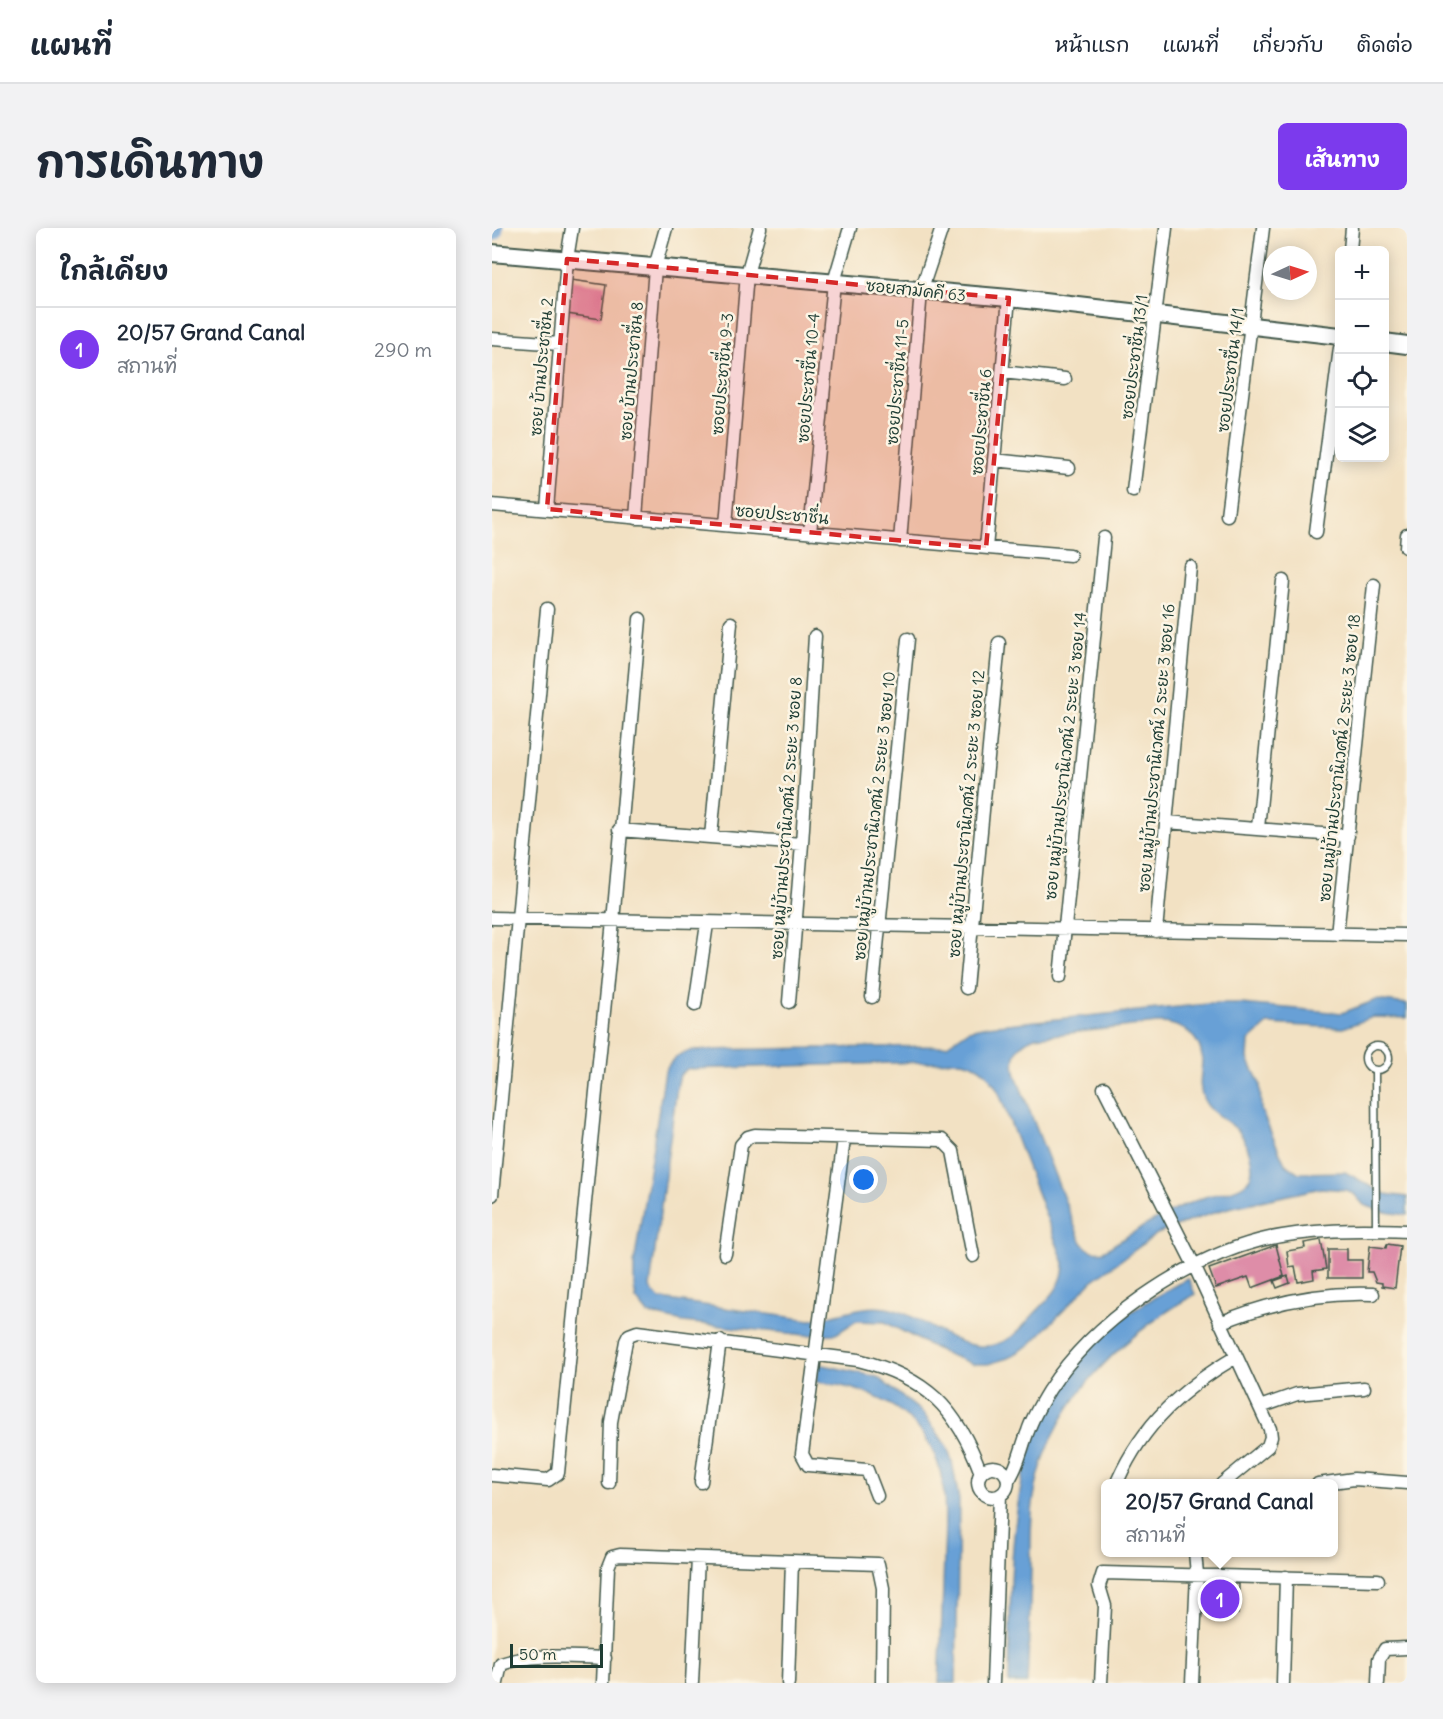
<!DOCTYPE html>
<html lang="th">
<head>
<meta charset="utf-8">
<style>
  body { margin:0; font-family:Delius,"Playpen Sans Thai",sans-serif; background:#f2f2f3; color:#1f2937 }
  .controls { position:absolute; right:18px; top:18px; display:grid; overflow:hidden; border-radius:9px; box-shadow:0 3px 15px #0003 }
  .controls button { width:54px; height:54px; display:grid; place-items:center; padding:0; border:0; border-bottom:2px solid #e0e1e3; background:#fff; color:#1f2937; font:30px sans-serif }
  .compass { position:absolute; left:771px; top:18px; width:54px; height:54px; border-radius:50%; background:#fff; box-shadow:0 3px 15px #0003; rotate:86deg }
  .scale { position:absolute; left:18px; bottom:15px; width:93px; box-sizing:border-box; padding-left:6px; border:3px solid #1f3d34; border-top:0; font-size:16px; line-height:21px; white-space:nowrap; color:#1f3d34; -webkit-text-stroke:4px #fcf5e5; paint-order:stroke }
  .you { position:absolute; left:372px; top:952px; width:21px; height:21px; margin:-15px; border:4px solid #fff; border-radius:50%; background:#1a73e8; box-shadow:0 0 0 9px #1a73e833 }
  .badge { display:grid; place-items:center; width:39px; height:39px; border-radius:50%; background:#7c3aed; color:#fff; font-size:20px; font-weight:700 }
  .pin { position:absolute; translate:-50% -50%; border:3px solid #fff; box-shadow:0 2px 6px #0006 }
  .popup { position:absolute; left:609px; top:1251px; width:237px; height:78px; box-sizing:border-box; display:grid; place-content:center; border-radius:9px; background:#fff; filter:drop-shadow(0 2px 4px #0005); font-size:20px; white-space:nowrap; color:#747a83 }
  .popup b { font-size:22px; color:#1f2937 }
  .popup::after { content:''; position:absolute; left:50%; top:100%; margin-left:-12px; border:12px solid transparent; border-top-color:#fff }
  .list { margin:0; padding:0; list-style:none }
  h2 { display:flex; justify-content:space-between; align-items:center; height:78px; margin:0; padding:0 24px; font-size:26px }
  h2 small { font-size:20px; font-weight:400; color:#747a83 }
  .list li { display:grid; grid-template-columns:39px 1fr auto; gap:18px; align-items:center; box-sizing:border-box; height:84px; padding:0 24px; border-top:2px solid #e0e1e3 }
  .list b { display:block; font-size:22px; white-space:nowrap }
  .list p { margin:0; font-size:20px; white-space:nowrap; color:#747a83 }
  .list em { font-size:20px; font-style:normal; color:#747a83 }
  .icon { flex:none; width:33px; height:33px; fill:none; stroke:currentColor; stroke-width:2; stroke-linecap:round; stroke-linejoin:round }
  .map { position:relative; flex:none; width:915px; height:1455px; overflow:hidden; border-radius:9px }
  header { display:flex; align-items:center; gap:36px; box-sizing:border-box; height:84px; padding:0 30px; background:#fff; border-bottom:2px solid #e0e1e3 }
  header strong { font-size:28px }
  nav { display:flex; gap:33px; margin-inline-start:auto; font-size:21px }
  .intro { display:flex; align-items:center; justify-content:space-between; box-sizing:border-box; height:144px; padding:0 36px }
  h1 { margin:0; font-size:42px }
  .button { padding:15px 27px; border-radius:9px; background:#7c3aed; color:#fff; font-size:21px; font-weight:700 }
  main { display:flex; gap:36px; padding:0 36px }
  aside { flex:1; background:#fff; border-radius:9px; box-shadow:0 3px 15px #0003 }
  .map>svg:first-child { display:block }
  .water { fill:#67a0d6; stroke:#436e85; stroke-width:1.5; fill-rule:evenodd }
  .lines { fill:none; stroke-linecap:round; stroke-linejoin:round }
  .river { stroke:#67a0d6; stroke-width:22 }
  .building { fill:#de8da8 }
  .lane-casing { stroke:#3f5649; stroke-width:9 }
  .street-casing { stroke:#3f5649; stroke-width:15 }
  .secondary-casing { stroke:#3f5649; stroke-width:20 }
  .lane { stroke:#fff; stroke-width:6 }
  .street { stroke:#fff; stroke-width:12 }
  .secondary { stroke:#fff; stroke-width:16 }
  .marked { fill:#d62828; fill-opacity:0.2; stroke:#d62828; stroke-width:4.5; stroke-dasharray:12 8; stroke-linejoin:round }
  .labels { text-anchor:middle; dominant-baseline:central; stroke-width:5; stroke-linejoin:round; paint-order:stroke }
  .street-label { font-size:16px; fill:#1f3d34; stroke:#fcf5e5 }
</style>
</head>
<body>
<header>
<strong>แผนที่</strong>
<nav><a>หน้าแรก</a><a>แผนที่</a><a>เกี่ยวกับ</a><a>ติดต่อ</a></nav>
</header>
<div class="intro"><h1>การเดินทาง</h1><a class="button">เส้นทาง</a></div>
<main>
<aside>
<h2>ใกล้เคียง<small></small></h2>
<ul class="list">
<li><span class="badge">1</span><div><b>20/57 Grand Canal</b><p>สถานที่</p></div><em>290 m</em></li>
</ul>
</aside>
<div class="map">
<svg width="915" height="1455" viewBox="0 0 915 1455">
  <rect width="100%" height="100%" fill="#fcf5e5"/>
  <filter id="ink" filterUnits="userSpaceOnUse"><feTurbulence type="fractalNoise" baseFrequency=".0167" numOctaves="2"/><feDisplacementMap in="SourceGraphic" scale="12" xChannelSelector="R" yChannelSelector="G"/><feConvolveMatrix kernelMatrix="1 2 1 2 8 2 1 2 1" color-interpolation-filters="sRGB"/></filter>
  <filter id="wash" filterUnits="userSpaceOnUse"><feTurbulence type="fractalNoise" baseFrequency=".008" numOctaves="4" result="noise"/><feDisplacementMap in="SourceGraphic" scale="24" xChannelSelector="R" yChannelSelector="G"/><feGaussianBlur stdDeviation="1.35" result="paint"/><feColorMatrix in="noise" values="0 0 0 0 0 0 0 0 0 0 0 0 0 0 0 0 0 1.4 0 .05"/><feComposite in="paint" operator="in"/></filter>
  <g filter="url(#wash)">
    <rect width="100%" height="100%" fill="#f2e1c3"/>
    <path class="water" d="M 884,772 L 915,776 L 915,790 L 881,789 L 851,800 L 776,796 L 757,813 L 756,831 L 768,856 L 769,882 L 793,936 L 807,945 L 853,944 L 893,966 L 915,969 L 915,987 L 893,984 L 872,977 L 863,967 L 854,962 L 829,960 L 736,980 L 698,993 L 665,1006 L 600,1053 L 538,1117 L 516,1130 L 496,1136 L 481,1136 L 450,1124 L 393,1094 L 364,1093 L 344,1106 L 313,1107 L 191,1094 L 156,1086 L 144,1071 L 142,1059 L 142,1036 L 173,843 C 181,828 191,823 207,822 L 447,818 L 455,817 L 477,802 L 495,798 L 716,776 L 749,776 L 850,785 ZM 665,795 C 687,794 709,807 710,831 C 710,846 705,857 712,872 C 719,886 731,889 742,899 C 754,908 766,940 756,953 C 748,963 725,965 713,969 C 677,982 644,1002 612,1023 C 596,1026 590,1017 585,1004 L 524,848 C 519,829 524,816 543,809 ZM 469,833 C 490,836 498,848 507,865 L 572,1035 C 572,1057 558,1070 543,1085 C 536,1092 529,1102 521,1108 C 475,1140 438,1087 394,1080 C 367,1076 344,1089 318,1092 L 169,1071 L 160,1064 L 158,1059 L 185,859 L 188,847 L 195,841 Z
      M 696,1050 L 703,1066 C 626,1111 557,1177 542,1269 C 538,1292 539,1318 539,1341 C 538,1379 537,1417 535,1455 L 517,1455 C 520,1331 510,1201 609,1108 C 635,1084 665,1068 696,1050 Z
      M 327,1136 L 385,1149 L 431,1185 L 454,1217 L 460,1233 L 467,1272 L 464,1455 L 447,1455 C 449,1412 451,1369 452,1327 C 453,1304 454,1280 451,1258 C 442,1190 386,1160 324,1154 Z"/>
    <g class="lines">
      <path class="river" d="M 0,2 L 0,0"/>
    </g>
    <g id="blocks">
      <path class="building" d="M 79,52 L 114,57 L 109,91 L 75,86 Z
        M 829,1012 L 834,1041 L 821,1043 L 822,1051 L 806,1054 L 803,1038 L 797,1039 L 795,1023 L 813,1020 L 812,1015 Z
        M 895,1016 L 908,1018 L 903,1060 L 890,1058 L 890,1055 L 884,1054 L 880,1044 L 875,1044 L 878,1018 L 894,1020 Z
        M 784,1017 L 792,1048 L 760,1060 L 756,1049 L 724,1060 L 717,1041 Z
        M 836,1021 L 855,1021 L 855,1032 L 870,1032 L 870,1050 L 836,1050 Z
        M 796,1048 L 798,1055 L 785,1060 L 782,1053 Z
        M 711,1355 L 747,1356 L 746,1386 L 709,1385 Z"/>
    </g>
  </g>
  <g filter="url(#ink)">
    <use href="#blocks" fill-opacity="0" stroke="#3f5649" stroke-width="1.5"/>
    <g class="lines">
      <g class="lane-casing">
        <path id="lane" d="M873 830a12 12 0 1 1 24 0a12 12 0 1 1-24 0Z
          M 883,842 L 884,1002"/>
      </g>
      <g class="street-casing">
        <path id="street" d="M 858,22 L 860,0
          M 0,111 L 68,116
          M 510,144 L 573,151
          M 502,232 L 577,240
          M 641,263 L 674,0
          M 0,277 L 578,327
          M 55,281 L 75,31 L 80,0
          M 735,287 L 771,0
          M 144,290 L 163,39 L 174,0
          M 234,297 L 255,46 L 268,0
          M 824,304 L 848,120
          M 318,305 L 342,54 L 358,0
          M 408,313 L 429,63 L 450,0
          M 914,319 L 915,307
          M 494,320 L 517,70
          M 674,594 L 856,608
          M 766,600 L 791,353
          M 127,602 L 310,616
          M 219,609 L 239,395
          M 0,690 L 915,707
          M 664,703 L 698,339
          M 845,706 L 882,357
          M 568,749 L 612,310
          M 474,760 L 507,415
          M 380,769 L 416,411
          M 297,774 L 310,616 L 323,408
          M 203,777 L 215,696
          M 612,860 L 703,1039 L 778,1201 L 779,1209 L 776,1218 L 730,1256
          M 352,911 L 310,1226 L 316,1237 L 375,1242 L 385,1268
          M 0,967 L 55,381
          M 233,1026 L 249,917 L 256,909 L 263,907 L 450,912 L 461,923 L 481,1028
          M 728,1095 C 778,1074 827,1064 881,1066
          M 768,1179 L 805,1166 L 872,1160
          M486 1254a15 15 0 1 1 30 0a15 15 0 1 1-30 0Z
          M 0,1247 L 56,1252 L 66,1245 L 121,693 L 148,391
          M 626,1252 C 651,1196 692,1159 744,1129
          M 516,1253 C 527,1237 529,1220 536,1203 C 541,1188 549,1175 557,1162 C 601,1094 691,1032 769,1012 C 817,1001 867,1001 915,1003
          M 209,1254 L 228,1113
          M 117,1255 L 119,1194 L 134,1113 L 137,1107 L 145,1104 L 366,1132 C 434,1149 465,1180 489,1245
          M 826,1256 L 862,1251 L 915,1255
          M 5,1455 L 9,1436 C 41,1425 79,1429 113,1430
          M 111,1455 L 116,1339 L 120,1329 L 128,1327 L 386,1336 L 391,1360 L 390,1455
          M 200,1455 L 206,1330
          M 296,1455 L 300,1333
          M 501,1455 L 508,1267
          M 609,1455 L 613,1378 L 607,1358 L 611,1345 L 886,1352
          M 700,1455 L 705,1346 L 703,1324
          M 791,1455 L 794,1349
          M 886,1455 L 887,1431 L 893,1421 L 915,1420"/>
      </g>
      <g class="secondary-casing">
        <path id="secondary" d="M 0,25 L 517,70 L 848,108
          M 892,114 L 915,117"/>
      </g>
      <use href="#lane" class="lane"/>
      <use href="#street" class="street"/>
      <use href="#secondary" class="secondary"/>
    </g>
  </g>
  <path class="marked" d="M 75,31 L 517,70 L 494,320 L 55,281 Z"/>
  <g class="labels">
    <g class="street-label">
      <text transform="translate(424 62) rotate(6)">ซอยสามัคคี 63</text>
      <text transform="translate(642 129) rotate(-83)">ซอยประชาชื่น 13/1</text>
      <text transform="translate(49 139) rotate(-85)">ซอย บ้านประชาชื่น 2</text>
      <text transform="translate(738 142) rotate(-83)">ซอยประชาชื่น 14/1</text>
      <text transform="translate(139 143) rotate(-85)">ซอย บ้านประชาชื่น 8</text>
      <text transform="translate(230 146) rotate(-85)">ซอยประชาชื่น 9-3</text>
      <text transform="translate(316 150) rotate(-85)">ซอยประชาชื่น 10-4</text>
      <text transform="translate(405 154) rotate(-85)">ซอยประชาชื่น 11-5</text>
      <text transform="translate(489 194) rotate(-85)">ซอยประชาชื่น 6</text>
      <text transform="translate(290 286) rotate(5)">ซอยประชาชื่น</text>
      <text transform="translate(664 520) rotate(-85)">ซอย หมู่บ้านประชานิเวศน์ 2 ระยะ 3 ซอย 16</text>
      <text transform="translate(573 528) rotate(-84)">ซอย หมู่บ้านประชานิเวศน์ 2 ระยะ 3 ซอย 14</text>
      <text transform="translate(847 530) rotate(-84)">ซอย หมู่บ้านประชานิเวศน์ 2 ระยะ 3 ซอย 18</text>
      <text transform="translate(474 586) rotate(-85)">ซอย หมู่บ้านประชานิเวศน์ 2 ระยะ 3 ซอย 12</text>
      <text transform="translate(382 588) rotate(-84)">ซอย หมู่บ้านประชานิเวศน์ 2 ระยะ 3 ซอย 10</text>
      <text transform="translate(294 590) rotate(-86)">ซอย หมู่บ้านประชานิเวศน์ 2 ระยะ 3 ซอย 8</text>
    </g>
  </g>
</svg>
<div class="controls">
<button>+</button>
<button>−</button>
<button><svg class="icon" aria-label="locate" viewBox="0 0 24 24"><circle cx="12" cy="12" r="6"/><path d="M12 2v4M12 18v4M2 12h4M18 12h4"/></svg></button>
<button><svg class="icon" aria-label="layers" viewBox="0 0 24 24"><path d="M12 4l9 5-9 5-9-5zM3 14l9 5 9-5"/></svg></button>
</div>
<svg class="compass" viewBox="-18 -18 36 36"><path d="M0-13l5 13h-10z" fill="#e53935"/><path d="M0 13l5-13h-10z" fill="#747a83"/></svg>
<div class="scale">50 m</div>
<div class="you"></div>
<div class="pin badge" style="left:728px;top:1371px">1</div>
<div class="popup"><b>20/57 Grand Canal</b>สถานที่</div>
</div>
</main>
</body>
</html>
